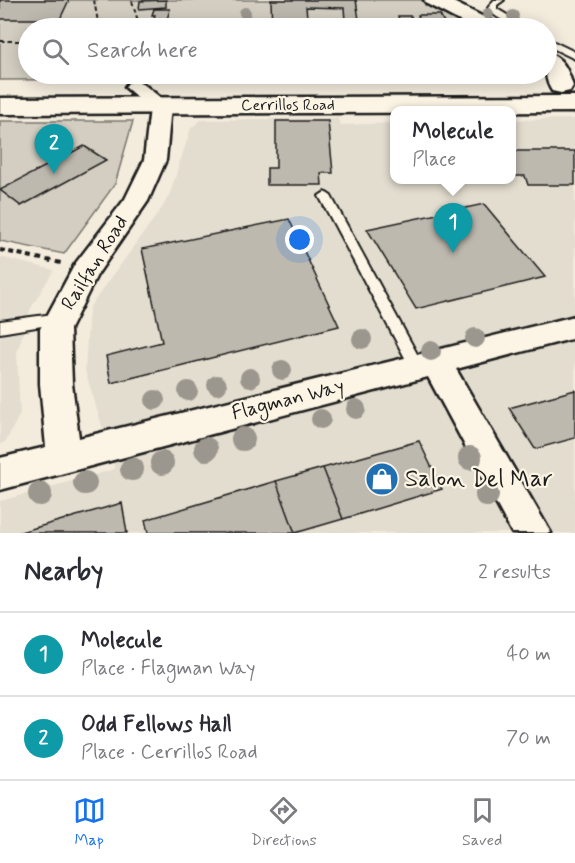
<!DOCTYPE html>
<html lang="en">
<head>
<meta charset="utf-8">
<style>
  body { margin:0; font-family:Mynerve,sans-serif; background:#f7f7f7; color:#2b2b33 }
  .you { position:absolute; left:300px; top:240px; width:21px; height:21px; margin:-15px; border:4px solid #fff; border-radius:50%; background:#1a73e8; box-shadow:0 0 0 9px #1a73e833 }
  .badge { display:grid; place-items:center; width:39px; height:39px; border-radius:50%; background:#1a73e8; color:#fff; font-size:20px; font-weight:700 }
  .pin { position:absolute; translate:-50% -50px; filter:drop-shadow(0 2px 3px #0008) }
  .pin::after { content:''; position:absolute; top:32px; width:21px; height:18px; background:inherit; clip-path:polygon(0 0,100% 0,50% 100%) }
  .popup { position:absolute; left:390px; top:106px; width:126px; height:78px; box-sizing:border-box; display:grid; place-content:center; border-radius:12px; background:#fff; filter:drop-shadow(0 2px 4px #0005); font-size:20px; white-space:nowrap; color:#7c7c81 }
  .popup b { font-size:22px; color:#2b2b33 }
  .popup::after { content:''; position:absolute; left:50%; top:100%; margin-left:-12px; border:12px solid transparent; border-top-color:#fff }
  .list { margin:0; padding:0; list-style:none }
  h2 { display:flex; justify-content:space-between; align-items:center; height:78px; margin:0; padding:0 24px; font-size:26px }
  h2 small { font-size:20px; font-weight:400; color:#7c7c81 }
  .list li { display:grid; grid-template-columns:39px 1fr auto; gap:18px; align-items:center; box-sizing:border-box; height:84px; padding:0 24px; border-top:2px solid #e1e1e2 }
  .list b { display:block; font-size:22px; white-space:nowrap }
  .list p { margin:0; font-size:20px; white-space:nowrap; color:#7c7c81 }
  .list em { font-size:20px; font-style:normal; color:#7c7c81 }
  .icon { flex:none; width:33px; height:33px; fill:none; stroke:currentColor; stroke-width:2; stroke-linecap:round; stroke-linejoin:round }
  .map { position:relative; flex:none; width:575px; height:533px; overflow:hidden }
  .search { position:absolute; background:#fff; box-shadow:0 3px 15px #0003; left:18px; right:18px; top:18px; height:66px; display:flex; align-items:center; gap:15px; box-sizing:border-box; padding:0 21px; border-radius:33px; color:#7c7c81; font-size:22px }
  .sheet { height:246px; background:#fff }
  nav { display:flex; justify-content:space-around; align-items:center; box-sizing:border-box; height:84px; border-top:2px solid #e1e1e2; background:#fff; font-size:16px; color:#7c7c81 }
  nav a { display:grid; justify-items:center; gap:3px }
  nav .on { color:#1a73e8 }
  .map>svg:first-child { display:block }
  .built { fill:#e3ddcf }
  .green { fill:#d3cec1; stroke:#78756e; stroke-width:1.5 }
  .building { fill:#beb9ae; stroke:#1c1c1c; stroke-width:1.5 }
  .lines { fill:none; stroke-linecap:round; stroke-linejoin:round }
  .service-casing { stroke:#1c1c1c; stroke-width:4 }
  .minor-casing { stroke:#1c1c1c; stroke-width:5 }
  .tertiary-casing { stroke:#1c1c1c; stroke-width:5 }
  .primary-casing { stroke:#1c1c1c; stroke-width:5 }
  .path-far1 { stroke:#1c1c1c; stroke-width:2; stroke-dasharray:4.5 3; stroke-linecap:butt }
  .path { stroke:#1c1c1c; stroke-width:4; stroke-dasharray:5 4.5; stroke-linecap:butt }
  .service { fill:#fcf5e5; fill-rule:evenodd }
  .minor { fill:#fcf5e5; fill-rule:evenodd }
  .tertiary { fill:#fcf5e5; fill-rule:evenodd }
  .primary { fill:#fcf5e5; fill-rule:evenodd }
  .tree { fill:#9b978e }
  .labels { text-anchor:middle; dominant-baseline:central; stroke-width:4.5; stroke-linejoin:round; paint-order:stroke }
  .far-street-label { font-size:16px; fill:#1c1c1c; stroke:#fcf5e5 }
  .street-label { font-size:20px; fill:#1c1c1c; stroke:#fcf5e5 }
  .near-poi-label { font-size:24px; fill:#1c1c1c; stroke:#fcf5e5; text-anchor:start }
</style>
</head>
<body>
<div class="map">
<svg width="575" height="533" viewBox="0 0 575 533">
  <rect width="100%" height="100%" fill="#f3ecdd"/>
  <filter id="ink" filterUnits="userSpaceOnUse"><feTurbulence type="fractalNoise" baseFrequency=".0167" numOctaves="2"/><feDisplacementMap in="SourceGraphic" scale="12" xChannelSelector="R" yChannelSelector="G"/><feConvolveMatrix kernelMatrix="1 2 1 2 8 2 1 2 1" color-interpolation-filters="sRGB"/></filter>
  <g filter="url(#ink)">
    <path class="built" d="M 337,118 L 341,125 L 394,123 L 394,180 L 512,180 L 512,120 L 575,119 L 575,533 L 0,533 L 0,501 L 115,469 L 85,370 L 89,308 L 164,205 L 170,193 L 191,128 L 201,120 Z
      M 0,257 L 54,270 L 31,308 L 17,353 L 20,414 L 6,441 L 0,445 Z"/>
    <path class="green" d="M 0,0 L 422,0 L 474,28 L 28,28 L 28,74 L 526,74 L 506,77 L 0,80 Z
      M 0,121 L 133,121 L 115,184 L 64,254 L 0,241 Z"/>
    <path class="building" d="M 0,0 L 69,0 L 60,19 L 0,19 Z
      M 166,0 L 166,7 L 139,9 L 140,1 Z
      M 271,0 L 356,0 L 359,20 L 345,20 L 344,8 L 306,7 L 308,28 L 272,28 Z
      M 154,9 L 170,9 L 165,27 L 151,27 L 155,15 L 152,15 Z
      M 418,15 L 440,15 L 444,23 L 433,23 L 434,28 L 403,28 L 402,24 L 394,24 L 393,20 L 399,20 L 398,16 L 411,16 L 412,20 L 419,20 Z
      M 276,121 L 328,121 L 333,173 L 321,173 L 322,185 L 267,185 L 267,168 L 276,168 Z
      M 84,146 L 106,160 L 21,206 L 0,190 Z
      M 575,151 L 575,185 L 528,185 L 525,176 L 512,176 L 513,151 Z
      M 484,204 L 545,277 L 416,309 L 367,229 Z
      M 289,219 L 339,326 L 111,383 L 106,356 L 162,342 L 142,249 Z
      M 575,390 L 575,438 L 535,449 L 509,408 Z
      M 419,441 L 442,489 L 343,519 L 323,468 Z
      M 323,468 L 343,519 L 295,533 L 276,481 Z
      M 276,481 L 295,533 L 148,533 L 145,520 Z
      M 122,503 L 127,533 L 17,533 Z"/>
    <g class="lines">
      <g class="service-casing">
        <path id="service" d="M 494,0 L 504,0 L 497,5 L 497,9 L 529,28 C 516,28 495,19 488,8 Z
          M 546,38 L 575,52 L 575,59 L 546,45 Z
          M 325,192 L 331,196 L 422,363 L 425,367 L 422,371 L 417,373 L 412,371 L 319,196 Z
          M 61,313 L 66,314 L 68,318 L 66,322 L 0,333 L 0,321 Z"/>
      </g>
      <g class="minor-casing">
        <path id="minor" d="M 135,81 L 142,83 L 171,106 L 166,160 L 148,201 L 97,275 L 70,329 L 72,384 L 79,438 L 575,316 L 575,338 L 456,369 L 551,533 L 512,533 L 428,377 L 0,490 L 0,458 L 46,447 L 40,384 L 40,329 L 75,264 L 125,199 L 144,160 L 150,108 L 125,87 L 128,83 Z"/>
      </g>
      <g class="tertiary-casing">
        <path id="tertiary" d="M 424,0 L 449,0 L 496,23 L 499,28 L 473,28 L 427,4 Z
          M 546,53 C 564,57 568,71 573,86 L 570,91 L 561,93 L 552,91 C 544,79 546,67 546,53 Z"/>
      </g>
      <g class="primary-casing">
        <path id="primary" d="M 575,96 L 575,112 L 0,114 L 0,98 Z"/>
      </g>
      <path class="path-far1" d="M 94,0 L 98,22 L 96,28
        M 132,1 L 140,28
        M 0,41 L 28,41"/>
      <path class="path" d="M 0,250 L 61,263"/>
      <use href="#service" class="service"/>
      <use href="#minor" class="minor"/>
      <use href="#tertiary" class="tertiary"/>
      <use href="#primary" class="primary"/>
    </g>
    <g class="tree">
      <circle cx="245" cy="13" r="6"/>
      <circle cx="488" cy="14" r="6"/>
      <circle cx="513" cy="16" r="6"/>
      <circle cx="475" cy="338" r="10"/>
      <circle cx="362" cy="339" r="10"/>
      <circle cx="431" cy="351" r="10"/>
      <circle cx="282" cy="370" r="10"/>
      <circle cx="250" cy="378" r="10"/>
      <circle cx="217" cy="385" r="10"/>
      <circle cx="188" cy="391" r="10"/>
      <circle cx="155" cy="400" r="10"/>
      <circle cx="356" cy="409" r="10"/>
      <circle cx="321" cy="419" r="10"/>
      <circle cx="243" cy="439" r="12"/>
      <circle cx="206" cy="449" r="12"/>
      <circle cx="470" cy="458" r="12"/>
      <circle cx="162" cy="463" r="12"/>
      <circle cx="132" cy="469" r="12"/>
      <circle cx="85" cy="483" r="12"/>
      <circle cx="40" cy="494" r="12"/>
      <circle cx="487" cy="495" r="12"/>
    </g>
  </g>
  <defs>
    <g id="shop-disc" transform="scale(1.725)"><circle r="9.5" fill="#1f6fb2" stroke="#fcf5e5"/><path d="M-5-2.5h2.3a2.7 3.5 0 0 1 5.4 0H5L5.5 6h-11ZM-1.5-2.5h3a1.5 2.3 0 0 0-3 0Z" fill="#fff"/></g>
  </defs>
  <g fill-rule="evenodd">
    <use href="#shop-disc" x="382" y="479"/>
  </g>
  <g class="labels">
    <g class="far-street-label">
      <text x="288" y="105">Cerrillos Road</text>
    </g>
    <g class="street-label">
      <text transform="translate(95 263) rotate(-58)">Railfan Road</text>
      <text transform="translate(288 400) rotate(-14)">Flagman Way</text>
    </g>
    <g class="near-poi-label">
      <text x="405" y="479">Salon Del Mar</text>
    </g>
  </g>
</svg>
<div class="you"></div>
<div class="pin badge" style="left:453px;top:253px;background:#0f9aa8">1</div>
<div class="popup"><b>Molecule</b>Place</div>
<div class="pin badge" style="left:54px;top:174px;background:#0f9aa8">2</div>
<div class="search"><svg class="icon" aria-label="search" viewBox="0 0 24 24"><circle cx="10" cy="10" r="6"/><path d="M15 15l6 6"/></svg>Search here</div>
</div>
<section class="sheet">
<h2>Nearby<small>2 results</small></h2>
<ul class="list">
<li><span class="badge" style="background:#0f9aa8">1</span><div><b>Molecule</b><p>Place · Flagman Way</p></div><em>40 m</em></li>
<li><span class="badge" style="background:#0f9aa8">2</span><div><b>Odd Fellows Hall</b><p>Place · Cerrillos Road</p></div><em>70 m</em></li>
</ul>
</section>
<nav>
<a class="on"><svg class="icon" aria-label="map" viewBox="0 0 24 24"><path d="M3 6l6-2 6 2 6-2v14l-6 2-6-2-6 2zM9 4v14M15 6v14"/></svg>Map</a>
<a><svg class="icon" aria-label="directions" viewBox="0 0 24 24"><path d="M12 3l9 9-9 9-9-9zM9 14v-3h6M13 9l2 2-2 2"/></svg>Directions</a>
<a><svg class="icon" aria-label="saved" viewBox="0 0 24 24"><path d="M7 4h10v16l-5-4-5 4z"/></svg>Saved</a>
</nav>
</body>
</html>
